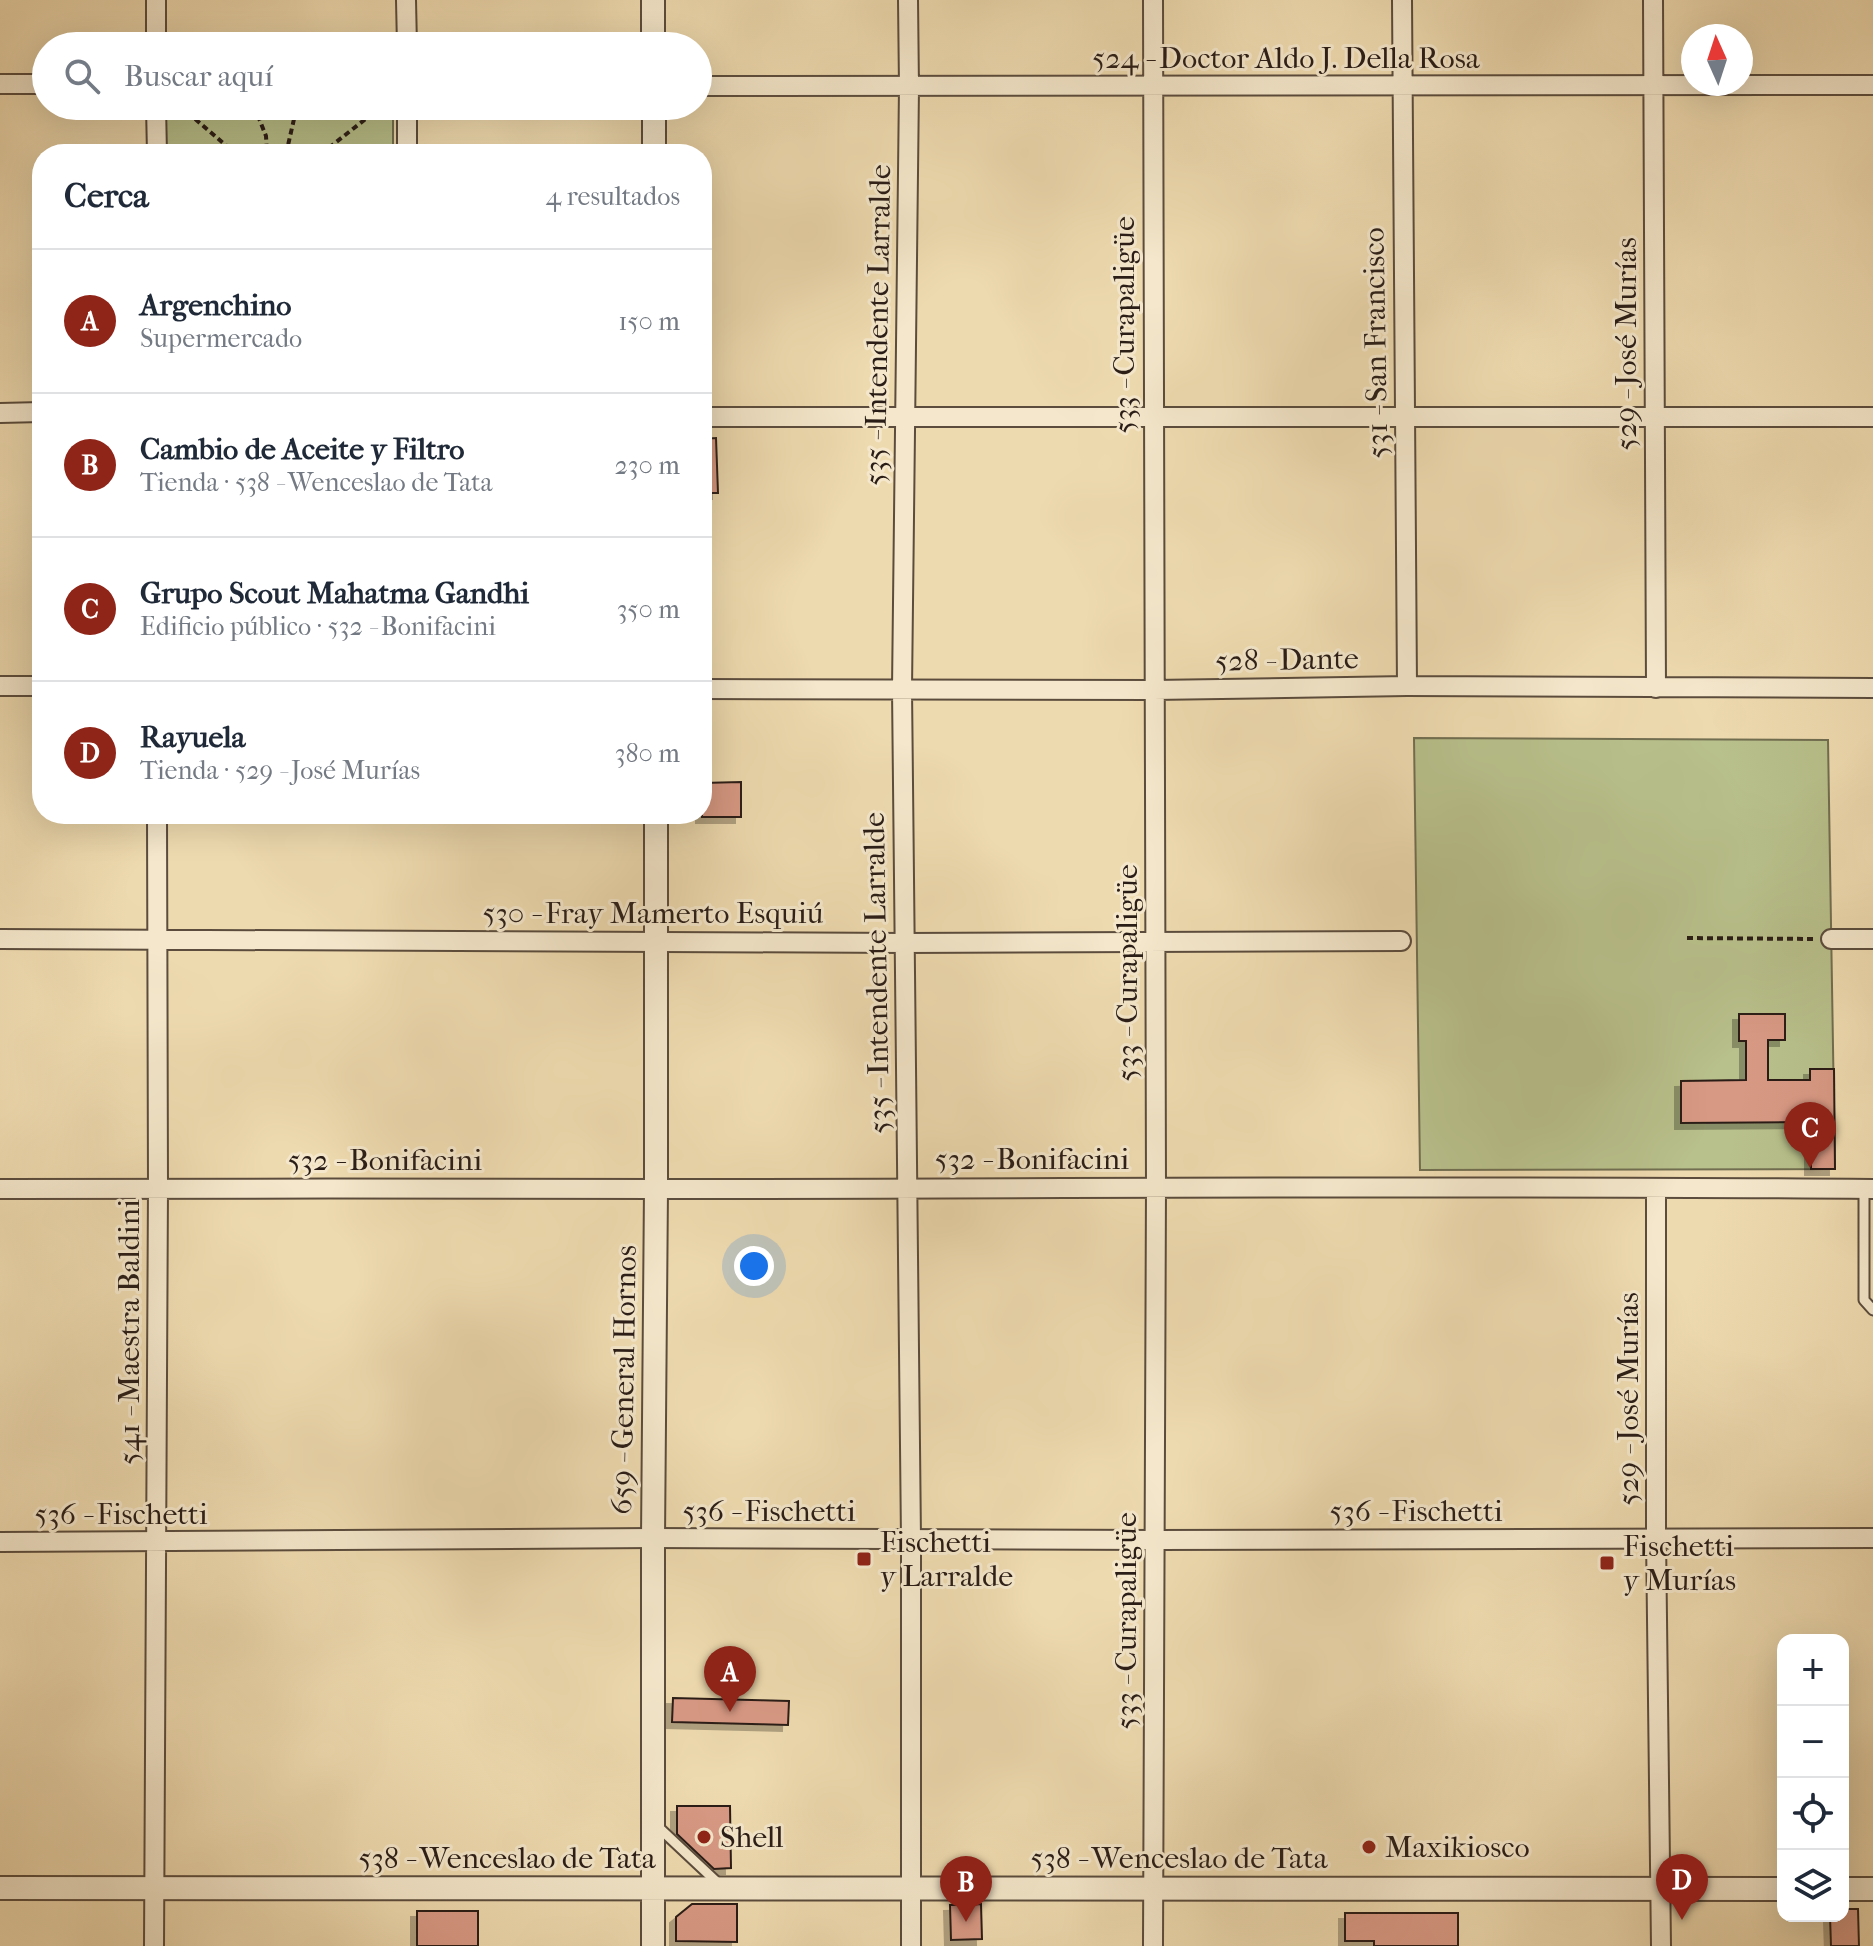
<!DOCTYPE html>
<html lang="es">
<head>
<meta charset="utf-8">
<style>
  body { margin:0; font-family:"IM FELL French Canon",serif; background:#f2f2f3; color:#1f2937 }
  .controls { position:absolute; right:24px; bottom:24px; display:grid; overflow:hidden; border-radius:16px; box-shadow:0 8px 32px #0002 }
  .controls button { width:72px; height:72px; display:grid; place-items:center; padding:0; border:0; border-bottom:2px solid #e0e1e3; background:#fff; color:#1f2937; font:40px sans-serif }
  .compass { position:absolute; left:1681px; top:24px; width:72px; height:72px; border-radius:50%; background:#fff; box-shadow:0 8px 32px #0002; rotate:357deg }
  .you { position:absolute; left:754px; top:1266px; width:28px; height:28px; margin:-20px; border:6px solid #fff; border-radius:50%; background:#1a73e8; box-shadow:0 0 0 12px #1a73e833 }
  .badge { display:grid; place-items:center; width:52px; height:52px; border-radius:50%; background:#8f2418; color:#fff; font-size:26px; font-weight:700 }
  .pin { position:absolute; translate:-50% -66px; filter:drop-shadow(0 2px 4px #0008) }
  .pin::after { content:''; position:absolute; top:42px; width:28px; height:24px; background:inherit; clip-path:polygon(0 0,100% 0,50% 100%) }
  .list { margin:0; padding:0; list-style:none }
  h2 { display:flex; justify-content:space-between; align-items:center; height:104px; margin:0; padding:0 32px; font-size:34px }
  h2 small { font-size:26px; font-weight:400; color:#747a83 }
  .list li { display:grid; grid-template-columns:52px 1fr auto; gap:24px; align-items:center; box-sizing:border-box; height:144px; padding:0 32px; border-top:2px solid #e0e1e3 }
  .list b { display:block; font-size:30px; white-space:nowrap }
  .list p { margin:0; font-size:26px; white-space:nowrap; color:#747a83 }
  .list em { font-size:26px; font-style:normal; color:#747a83 }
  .icon { flex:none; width:44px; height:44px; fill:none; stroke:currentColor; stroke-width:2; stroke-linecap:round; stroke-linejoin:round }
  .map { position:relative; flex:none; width:1873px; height:1946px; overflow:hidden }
  .search { position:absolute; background:#fff; box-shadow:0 8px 32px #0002; left:32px; top:32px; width:680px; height:88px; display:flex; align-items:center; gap:20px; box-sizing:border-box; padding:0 28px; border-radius:44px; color:#747a83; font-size:30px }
  .panel { position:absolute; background:#fff; box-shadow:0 8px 32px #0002; left:32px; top:144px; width:680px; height:680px; border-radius:32px }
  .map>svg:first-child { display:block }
  .green { fill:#b8c08b; stroke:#716e51; stroke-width:2 }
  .building { fill:#d89984; stroke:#2a1d17; stroke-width:2; filter:url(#shadow) }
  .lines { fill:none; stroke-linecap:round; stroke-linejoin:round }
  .service-casing { stroke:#5b4c3d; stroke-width:13 }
  .minor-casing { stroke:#5b4c3d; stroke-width:22 }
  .tertiary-casing { stroke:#5b4c3d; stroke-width:26 }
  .path { stroke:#2a1d17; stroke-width:4; stroke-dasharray:6 4; stroke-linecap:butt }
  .service { stroke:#f4e7cb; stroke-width:9 }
  .minor { stroke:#f4e7cb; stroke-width:18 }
  .tertiary { stroke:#f4e7cb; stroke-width:22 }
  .poi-dot { fill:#8f2418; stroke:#f4e7cb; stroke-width:3 }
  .labels { text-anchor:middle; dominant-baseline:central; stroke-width:6; stroke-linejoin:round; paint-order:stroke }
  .street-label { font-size:30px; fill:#2a1d17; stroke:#f4e7cb }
  .poi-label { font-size:30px; fill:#2a1d17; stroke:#f4e7cb; text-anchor:start }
</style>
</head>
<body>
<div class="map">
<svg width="1873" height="1946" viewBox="0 0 1873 1946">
  <defs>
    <filter id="shadow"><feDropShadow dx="-6" dy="6" stdDeviation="0" flood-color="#0004"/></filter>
  </defs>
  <rect width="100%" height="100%" fill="#eedaaf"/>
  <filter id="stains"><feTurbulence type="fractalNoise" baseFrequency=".0025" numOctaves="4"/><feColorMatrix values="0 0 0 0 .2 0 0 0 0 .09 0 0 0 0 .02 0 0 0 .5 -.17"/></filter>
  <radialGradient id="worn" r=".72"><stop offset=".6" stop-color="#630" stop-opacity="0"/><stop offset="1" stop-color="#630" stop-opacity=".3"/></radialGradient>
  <path class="green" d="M 163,106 L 393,106 L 393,154 L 163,154 Z
    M 1414,738 L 1828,740 L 1835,1169 L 1420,1170 Z"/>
  <path class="building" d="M 716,438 L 718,493 L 702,493 L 702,439 Z
    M 741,782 L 741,817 L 702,817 L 702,783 Z
    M 1739,1014 L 1785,1014 L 1785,1040 L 1768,1040 L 1768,1080 L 1810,1080 L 1810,1069 L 1834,1069 L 1835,1169 L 1811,1169 L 1811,1122 L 1681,1123 L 1681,1081 L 1746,1080 L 1746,1041 L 1739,1041 Z
    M 673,1698 L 789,1701 L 788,1725 L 672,1722 Z
    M 677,1806 L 730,1806 L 731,1868 L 714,1869 L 677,1834 Z
    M 692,1904 L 737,1904 L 737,1942 L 676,1941 L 676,1917 Z
    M 981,1904 L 982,1939 L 951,1940 L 950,1905 Z
    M 1843,1909 L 1858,1909 L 1859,1946 L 1831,1946 L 1830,1916 L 1843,1916 Z
    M 417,1911 L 478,1911 L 478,1946 L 417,1946 Z
    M 1345,1913 L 1458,1913 L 1458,1946 L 1374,1946 L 1374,1941 L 1345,1941 Z"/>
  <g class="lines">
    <g class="service-casing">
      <path id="service" d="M 1864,1189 L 1864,1300 L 1873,1310
        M 655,1824 L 720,1885"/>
    </g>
    <g class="minor-casing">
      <path id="minor" d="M 406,0 L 407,46
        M 908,0 L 909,87 L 902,689 L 911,1540 L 911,1946
        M 1153,0 L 1156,1186 L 1153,1946
        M 1402,0 L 1407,686
        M 1653,0 L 1656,688
        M 156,46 L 156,0
        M 0,84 L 46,84
        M 698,86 L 1873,85
        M 156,106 L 157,154
        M 407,106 L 407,154
        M 0,413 L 42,412
        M 702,417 L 1873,417
        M 0,686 L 42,686
        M 702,689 L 1154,690 L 1407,686 L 1873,688
        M 0,939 L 905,943 L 1401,941
        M 1831,939 L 1873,939
        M 1656,1188 L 1656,1537 L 1661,1946
        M 0,1189 C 220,1187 439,1190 659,1189 C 1064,1189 1468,1185 1873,1189
        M 0,1542 L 653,1538 L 1155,1540 L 1873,1538
        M 154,1946 L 158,1187 L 157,814"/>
    </g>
    <g class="tertiary-casing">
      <path id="tertiary" d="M 653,0 L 653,46
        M 654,106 L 654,154
        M 0,1888 L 1783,1889
        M 1843,1889 L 1873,1889
        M 653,1946 L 653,1538 L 656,1189 L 656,814"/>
    </g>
    <path class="path" d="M 180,106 L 236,154
      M 254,106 L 266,136 L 267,154
      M 286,154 L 297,106
      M 321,154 L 382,106
      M 1687,938 L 1813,939"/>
    <use href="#service" class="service"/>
    <use href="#minor" class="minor"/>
    <use href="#tertiary" class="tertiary"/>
  </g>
  <g class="poi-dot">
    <rect x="856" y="1551" width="16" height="16" rx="4"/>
    <rect x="1599" y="1555" width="16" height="16" rx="4"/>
    <circle cx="704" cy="1837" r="8"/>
    <circle cx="1369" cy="1847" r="8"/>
  </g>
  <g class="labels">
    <g class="street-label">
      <text x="1286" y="58">524 - Doctor Aldo J. Della Rosa</text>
      <text transform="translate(878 325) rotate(-89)">535 - Intendente Larralde</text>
      <text transform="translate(1124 325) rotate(-90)">533 - Curapaligüe</text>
      <text transform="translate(1376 343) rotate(-91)">531 - San Francisco</text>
      <text transform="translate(1626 344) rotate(-90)">529 - José Murías</text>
      <text transform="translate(1287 660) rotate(-1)">528 - Dante</text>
      <text x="653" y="913">530 - Fray Mamerto Esquiú</text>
      <text transform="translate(877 973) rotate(-91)">535 - Intendente Larralde</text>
      <text transform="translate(1127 973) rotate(-90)">533 - Curapaligüe</text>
      <text x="1032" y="1159">532 - Bonifacini</text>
      <text x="385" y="1160">532 - Bonifacini</text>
      <text transform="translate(129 1332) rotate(-90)">541 - Maestra Baldini</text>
      <text transform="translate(624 1380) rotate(-89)">659 - General Hornos</text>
      <text transform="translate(1628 1399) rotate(-90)">529 - José Murías</text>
      <text x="769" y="1511">536 - Fischetti</text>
      <text x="1416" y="1511">536 - Fischetti</text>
      <text x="121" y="1514">536 - Fischetti</text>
      <text transform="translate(1126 1621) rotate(-90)">533 - Curapaligüe</text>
      <text x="507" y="1858">538 - Wenceslao de Tata</text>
      <text x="1179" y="1858">538 - Wenceslao de Tata</text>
    </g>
    <g class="poi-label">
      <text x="880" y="1542">Fischetti<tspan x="880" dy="34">y Larralde</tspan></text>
      <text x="1623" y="1546">Fischetti<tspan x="1623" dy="34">y Murías</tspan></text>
      <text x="720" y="1837">Shell</text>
      <text x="1385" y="1847">Maxikiosco</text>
    </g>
  </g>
  <rect width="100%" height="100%" filter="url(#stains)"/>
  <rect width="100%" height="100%" fill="url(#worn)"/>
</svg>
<div class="controls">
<button>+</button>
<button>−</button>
<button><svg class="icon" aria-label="locate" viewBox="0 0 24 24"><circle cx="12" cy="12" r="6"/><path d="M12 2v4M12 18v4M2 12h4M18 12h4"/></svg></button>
<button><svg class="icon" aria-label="layers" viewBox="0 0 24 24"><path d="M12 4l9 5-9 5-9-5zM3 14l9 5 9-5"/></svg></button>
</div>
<svg class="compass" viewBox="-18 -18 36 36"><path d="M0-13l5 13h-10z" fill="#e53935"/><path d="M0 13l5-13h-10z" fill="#747a83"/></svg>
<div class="you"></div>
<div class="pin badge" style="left:730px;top:1712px">A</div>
<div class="pin badge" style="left:966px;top:1922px">B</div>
<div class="pin badge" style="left:1810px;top:1168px">C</div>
<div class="pin badge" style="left:1682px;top:1920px">D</div>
<div class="search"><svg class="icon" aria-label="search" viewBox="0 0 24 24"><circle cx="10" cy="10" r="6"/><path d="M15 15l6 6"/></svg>Buscar aquí</div>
<section class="panel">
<h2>Cerca<small>4 resultados</small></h2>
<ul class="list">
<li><span class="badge">A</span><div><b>Argenchino</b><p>Supermercado</p></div><em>150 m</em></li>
<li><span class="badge">B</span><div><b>Cambio de Aceite y Filtro</b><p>Tienda · 538 - Wenceslao de Tata</p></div><em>230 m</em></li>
<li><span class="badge">C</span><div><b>Grupo Scout Mahatma Gandhi</b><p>Edificio público · 532 - Bonifacini</p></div><em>350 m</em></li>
<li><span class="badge">D</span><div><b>Rayuela</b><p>Tienda · 529 - José Murías</p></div><em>380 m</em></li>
</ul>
</section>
</div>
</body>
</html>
